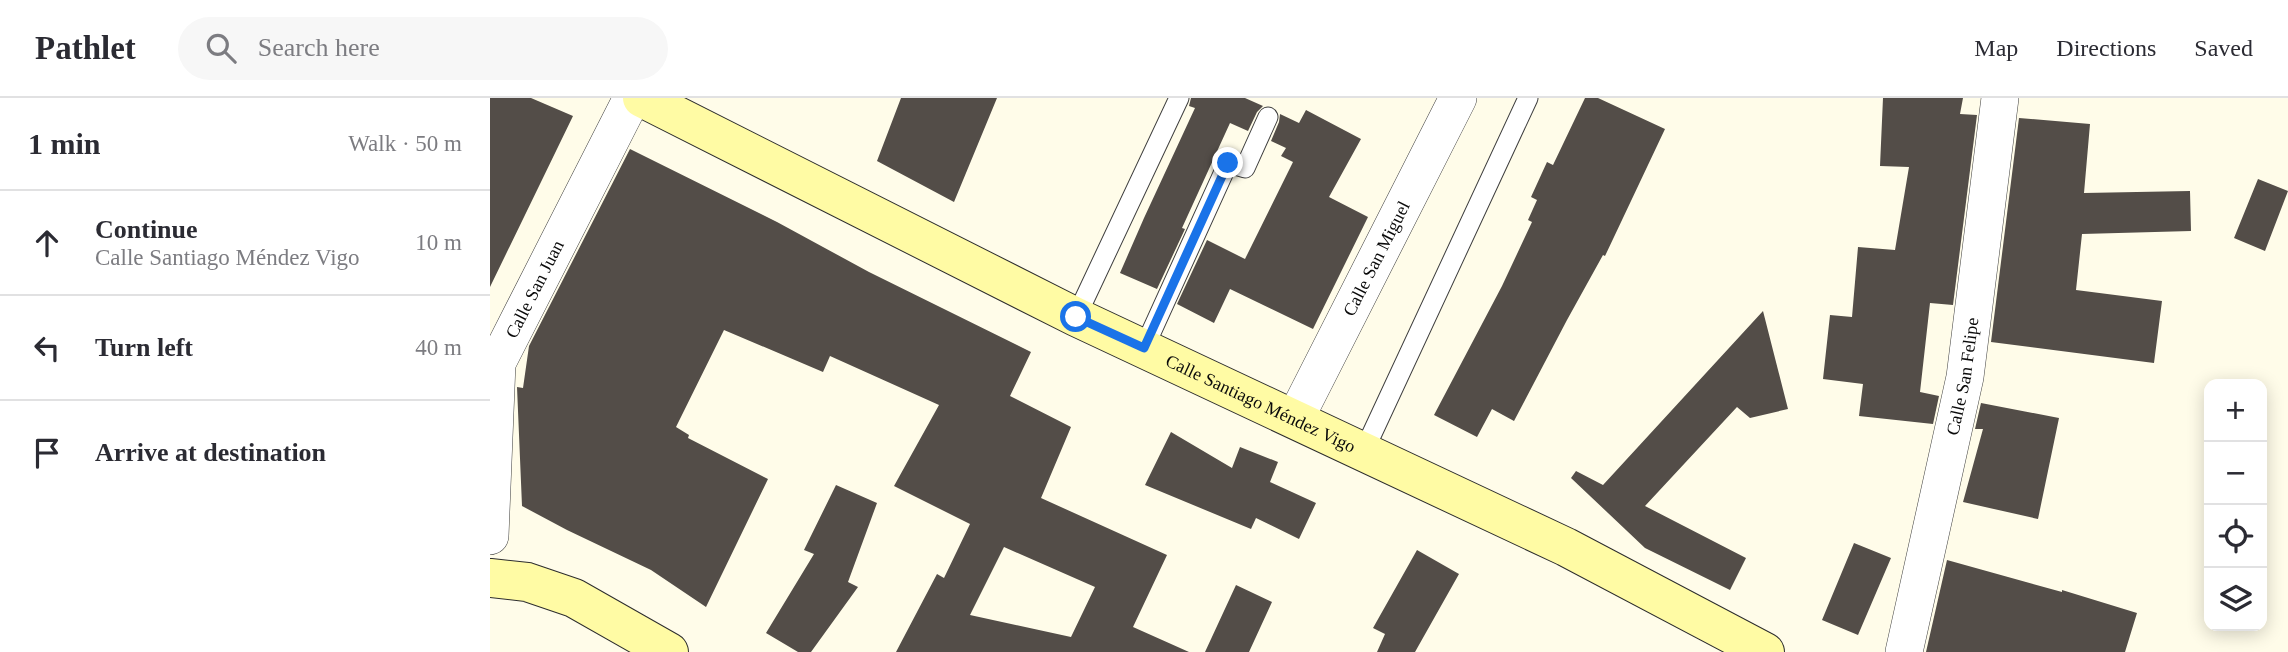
<!DOCTYPE html>
<html lang="en">
<head>
<meta charset="utf-8">
<style>
  body { margin:0; font-family:"Times New Roman",serif; background:#f7f7f7; color:#2b2b33 }
  .controls { position:absolute; right:21px; bottom:21px; display:grid; overflow:hidden; border-radius:14px; box-shadow:0 4px 18px #0003 }
  .controls button { width:63px; height:63px; display:grid; place-items:center; padding:0; border:0; border-bottom:2px solid #e1e1e2; background:#fff; color:#2b2b33; font:35px sans-serif }
  .stop { position:absolute; width:21px; height:21px; margin:-16px; border:5px solid #1a73e8; border-radius:50%; background:#fff }
  .stop.end { background:#1a73e8; border-color:#fff; box-shadow:0 2px 7px #0008 }
  .list { margin:0; padding:0; list-style:none }
  h2 { display:flex; justify-content:space-between; align-items:center; height:91px; margin:0; padding:0 28px; font-size:30px }
  h2 small { font-size:23px; font-weight:400; color:#7c7c81 }
  .list li { display:grid; grid-template-columns:46px 1fr auto; gap:21px; align-items:center; box-sizing:border-box; height:105px; padding:0 28px; border-top:2px solid #e1e1e2 }
  .list b { display:block; font-size:26px; white-space:nowrap }
  .list p { margin:0; font-size:23px; white-space:nowrap; color:#7c7c81 }
  .list em { font-size:23px; font-style:normal; color:#7c7c81 }
  .icon { flex:none; width:38px; height:38px; fill:none; stroke:currentColor; stroke-width:2; stroke-linecap:round; stroke-linejoin:round }
  .map { position:relative; flex:none; width:1798px; height:554px; overflow:hidden }
  header { display:flex; align-items:center; gap:42px; box-sizing:border-box; height:98px; padding:0 35px; background:#fff; border-bottom:2px solid #e1e1e2 }
  header strong { font-size:33px }
  nav { display:flex; gap:38px; margin-inline-start:auto; font-size:24px }
  .search { width:490px; height:63px; background:#f7f7f7; display:flex; align-items:center; gap:18px; box-sizing:border-box; padding:0 24px; border-radius:38px; color:#7c7c81; font-size:26px }
  main { display:flex }
  aside { flex:1; background:#fff }
  .map>svg:first-child { display:block }
  .building { fill:#534d48; fill-rule:evenodd }
  .lines { fill:none; stroke-linecap:round; stroke-linejoin:round }
  .lane-casing { stroke:#3e3e3e; stroke-width:21 }
  .street-casing { stroke:#3e3e3e; stroke-width:38 }
  .secondary-casing { stroke:#2d2d2d; stroke-width:40 }
  .lane { stroke:#fff; stroke-width:19 }
  .street { stroke:#fff; stroke-width:37 }
  .secondary { stroke:#fffba4; stroke-width:38 }
  .route { stroke:#1a73e8; stroke-width:9 }
  .labels { text-anchor:middle; dominant-baseline:central; stroke-width:7; stroke-linejoin:round; paint-order:stroke }
  .street-label { font-size:18px; fill:#0b0b0b; stroke:#fff }
</style>
</head>
<body>
<header>
<strong>Pathlet</strong>
<div class="search"><svg class="icon" aria-label="search" viewBox="0 0 24 24"><circle cx="10" cy="10" r="6"/><path d="M15 15l6 6"/></svg>Search here</div>
<nav><a>Map</a><a>Directions</a><a>Saved</a></nav>
</header>
<main>
<aside>
<h2>1 min<small>Walk · 50 m</small></h2>
<ul class="list">
<li><svg class="icon" aria-label="ahead" viewBox="0 0 24 24"><path d="M12 20V5M6 11l6-6 6 6"/></svg><div><b>Continue</b><p>Calle Santiago Méndez Vigo</p></div><em>10 m</em></li>
<li><svg class="icon" aria-label="left" viewBox="0 0 24 24"><path d="M17 20v-9H6M10 6l-5 5 5 5"/></svg><div><b>Turn left</b></div><em>40 m</em></li>
<li><svg class="icon" aria-label="arrive" viewBox="0 0 24 24"><path d="M6 21V4h12l-3 4 3 4H6"/></svg><div><b>Arrive at destination</b></div></li>
</ul>
</aside>
<div class="map">
<svg width="1798" height="554" viewBox="0 0 1798 554">
  <rect width="100%" height="100%" fill="#fffce9"/>
  <path class="building" d="M 0,0 L 41,0 L 83,18 L 0,189 Z
    M 411,0 L 507,0 L 464,104 L 387,63 Z
    M 701,0 L 755,0 L 773,8 L 767,14 L 758,33 L 740,25 L 692,130 L 695,131 L 667,191 L 630,175 L 654,120 L 705,10 L 699,8 Z
    M 1095,0 L 1108,0 L 1175,31 L 1115,158 L 1113,157 L 1077,222 L 1024,323 L 1002,311 L 987,339 L 944,317 L 1012,188 L 1042,124 L 1038,122 L 1047,102 L 1041,99 L 1057,64 L 1063,67 Z
    M 1393,0 L 1473,0 L 1470,16 L 1487,17 L 1463,207 L 1440,205 L 1430,294 L 1449,298 L 1443,326 L 1369,318 L 1373,286 L 1333,281 L 1340,217 L 1362,219 L 1368,149 L 1405,152 L 1419,69 L 1390,68 Z
    M 816,12 L 871,41 L 839,99 L 878,119 L 823,231 L 740,191 L 724,225 L 687,206 L 717,142 L 755,161 L 803,64 L 791,58 L 796,50 L 781,43 L 789,24 L 790,16 L 809,25 Z
    M 1529,20 L 1600,26 L 1594,95 L 1700,93 L 1701,133 L 1592,136 L 1586,192 L 1672,203 L 1664,265 L 1501,244 Z
    M 140,51 L 287,124 L 379,174 L 541,254 L 520,298 L 581,329 L 551,400 L 677,457 L 643,529 L 699,554 L 406,554 L 447,476 L 454,480 L 480,426 L 404,388 L 449,307 L 340,258 L 333,274 L 234,232 L 186,329 L 199,337 L 198,340 L 278,381 L 216,509 L 161,472 L 77,432 L 32,408 L 27,289 L 33,290 L 39,248 ZM 514,449 L 605,489 L 581,539 L 480,517 Z
    M 1768,81 L 1798,93 L 1775,153 L 1744,140 Z
    M 1273,213 L 1298,311 L 1260,320 L 1247,309 L 1155,408 L 1256,460 L 1240,492 L 1155,450 L 1081,380 L 1086,373 L 1113,387 Z
    M 1491,305 L 1569,320 L 1548,421 L 1473,404 L 1493,331 L 1485,331 Z
    M 681,334 L 742,370 L 750,349 L 788,364 L 780,384 L 826,405 L 809,441 L 766,420 L 761,431 L 655,387 Z
    M 346,387 L 387,405 L 358,484 L 368,489 L 321,554 L 308,554 L 276,535 L 324,456 L 314,452 Z
    M 1364,445 L 1401,460 L 1368,537 L 1332,522 Z
    M 927,452 L 969,476 L 925,554 L 887,554 L 895,536 L 883,530 Z
    M 1457,462 L 1572,494 L 1572,492 L 1647,515 L 1635,554 L 1436,554 Z
    M 746,487 L 782,504 L 759,554 L 715,554 Z"/>
  <g class="lines">
    <g class="lane-casing">
      <path id="lane" d="M 586,219 L 689,0
        M 654,250 L 738,65 L 755,70 L 778,19
        M 873,355 L 1038,0"/>
    </g>
    <g class="street-casing">
      <g id="street">
        <path id="s1" d="M 805,321 L 968,0"/>
        <path id="s2" d="M 0,438 L 7,265 L 142,0"/>
        <path id="s3" d="M 1414,554 L 1475,279 L 1510,0"/>
      </g>
    </g>
    <g class="secondary-casing">
      <g id="secondary">
        <path id="s4" d="M 152,0 L 586,219 L 1076,449 L 1275,554"/>
        <path d="M 0,480 L 37,484 L 84,500 L 179,554"/>
      </g>
    </g>
    <use href="#lane" class="lane"/>
    <use href="#street" class="street"/>
    <use href="#secondary" class="secondary"/>
  </g>
  <g class="lines">
    <path class="route" d="M 586,219 L 654,250 L 738,65"/>
  </g>
  <g class="labels">
    <g class="street-label">
      <text stroke="none"><textPath href="#s1" startOffset="180">Calle San Miguel</textPath></text>
      <text stroke="none"><textPath href="#s2" startOffset="256">Calle San Juan</textPath></text>
      <text stroke="none"><textPath href="#s3" startOffset="282">Calle San Felipe</textPath></text>
      <text stroke="none"><textPath href="#s4" startOffset="690">Calle Santiago Méndez Vigo</textPath></text>
    </g>
  </g>
</svg>
<div class="controls">
<button>+</button>
<button>−</button>
<button><svg class="icon" aria-label="locate" viewBox="0 0 24 24"><circle cx="12" cy="12" r="6"/><path d="M12 2v4M12 18v4M2 12h4M18 12h4"/></svg></button>
<button><svg class="icon" aria-label="layers" viewBox="0 0 24 24"><path d="M12 4l9 5-9 5-9-5zM3 14l9 5 9-5"/></svg></button>
</div>
<div class="stop" style="left:586px;top:219px"></div>
<div class="stop end" style="left:738px;top:65px"></div>
</div>
</main>
</body>
</html>
